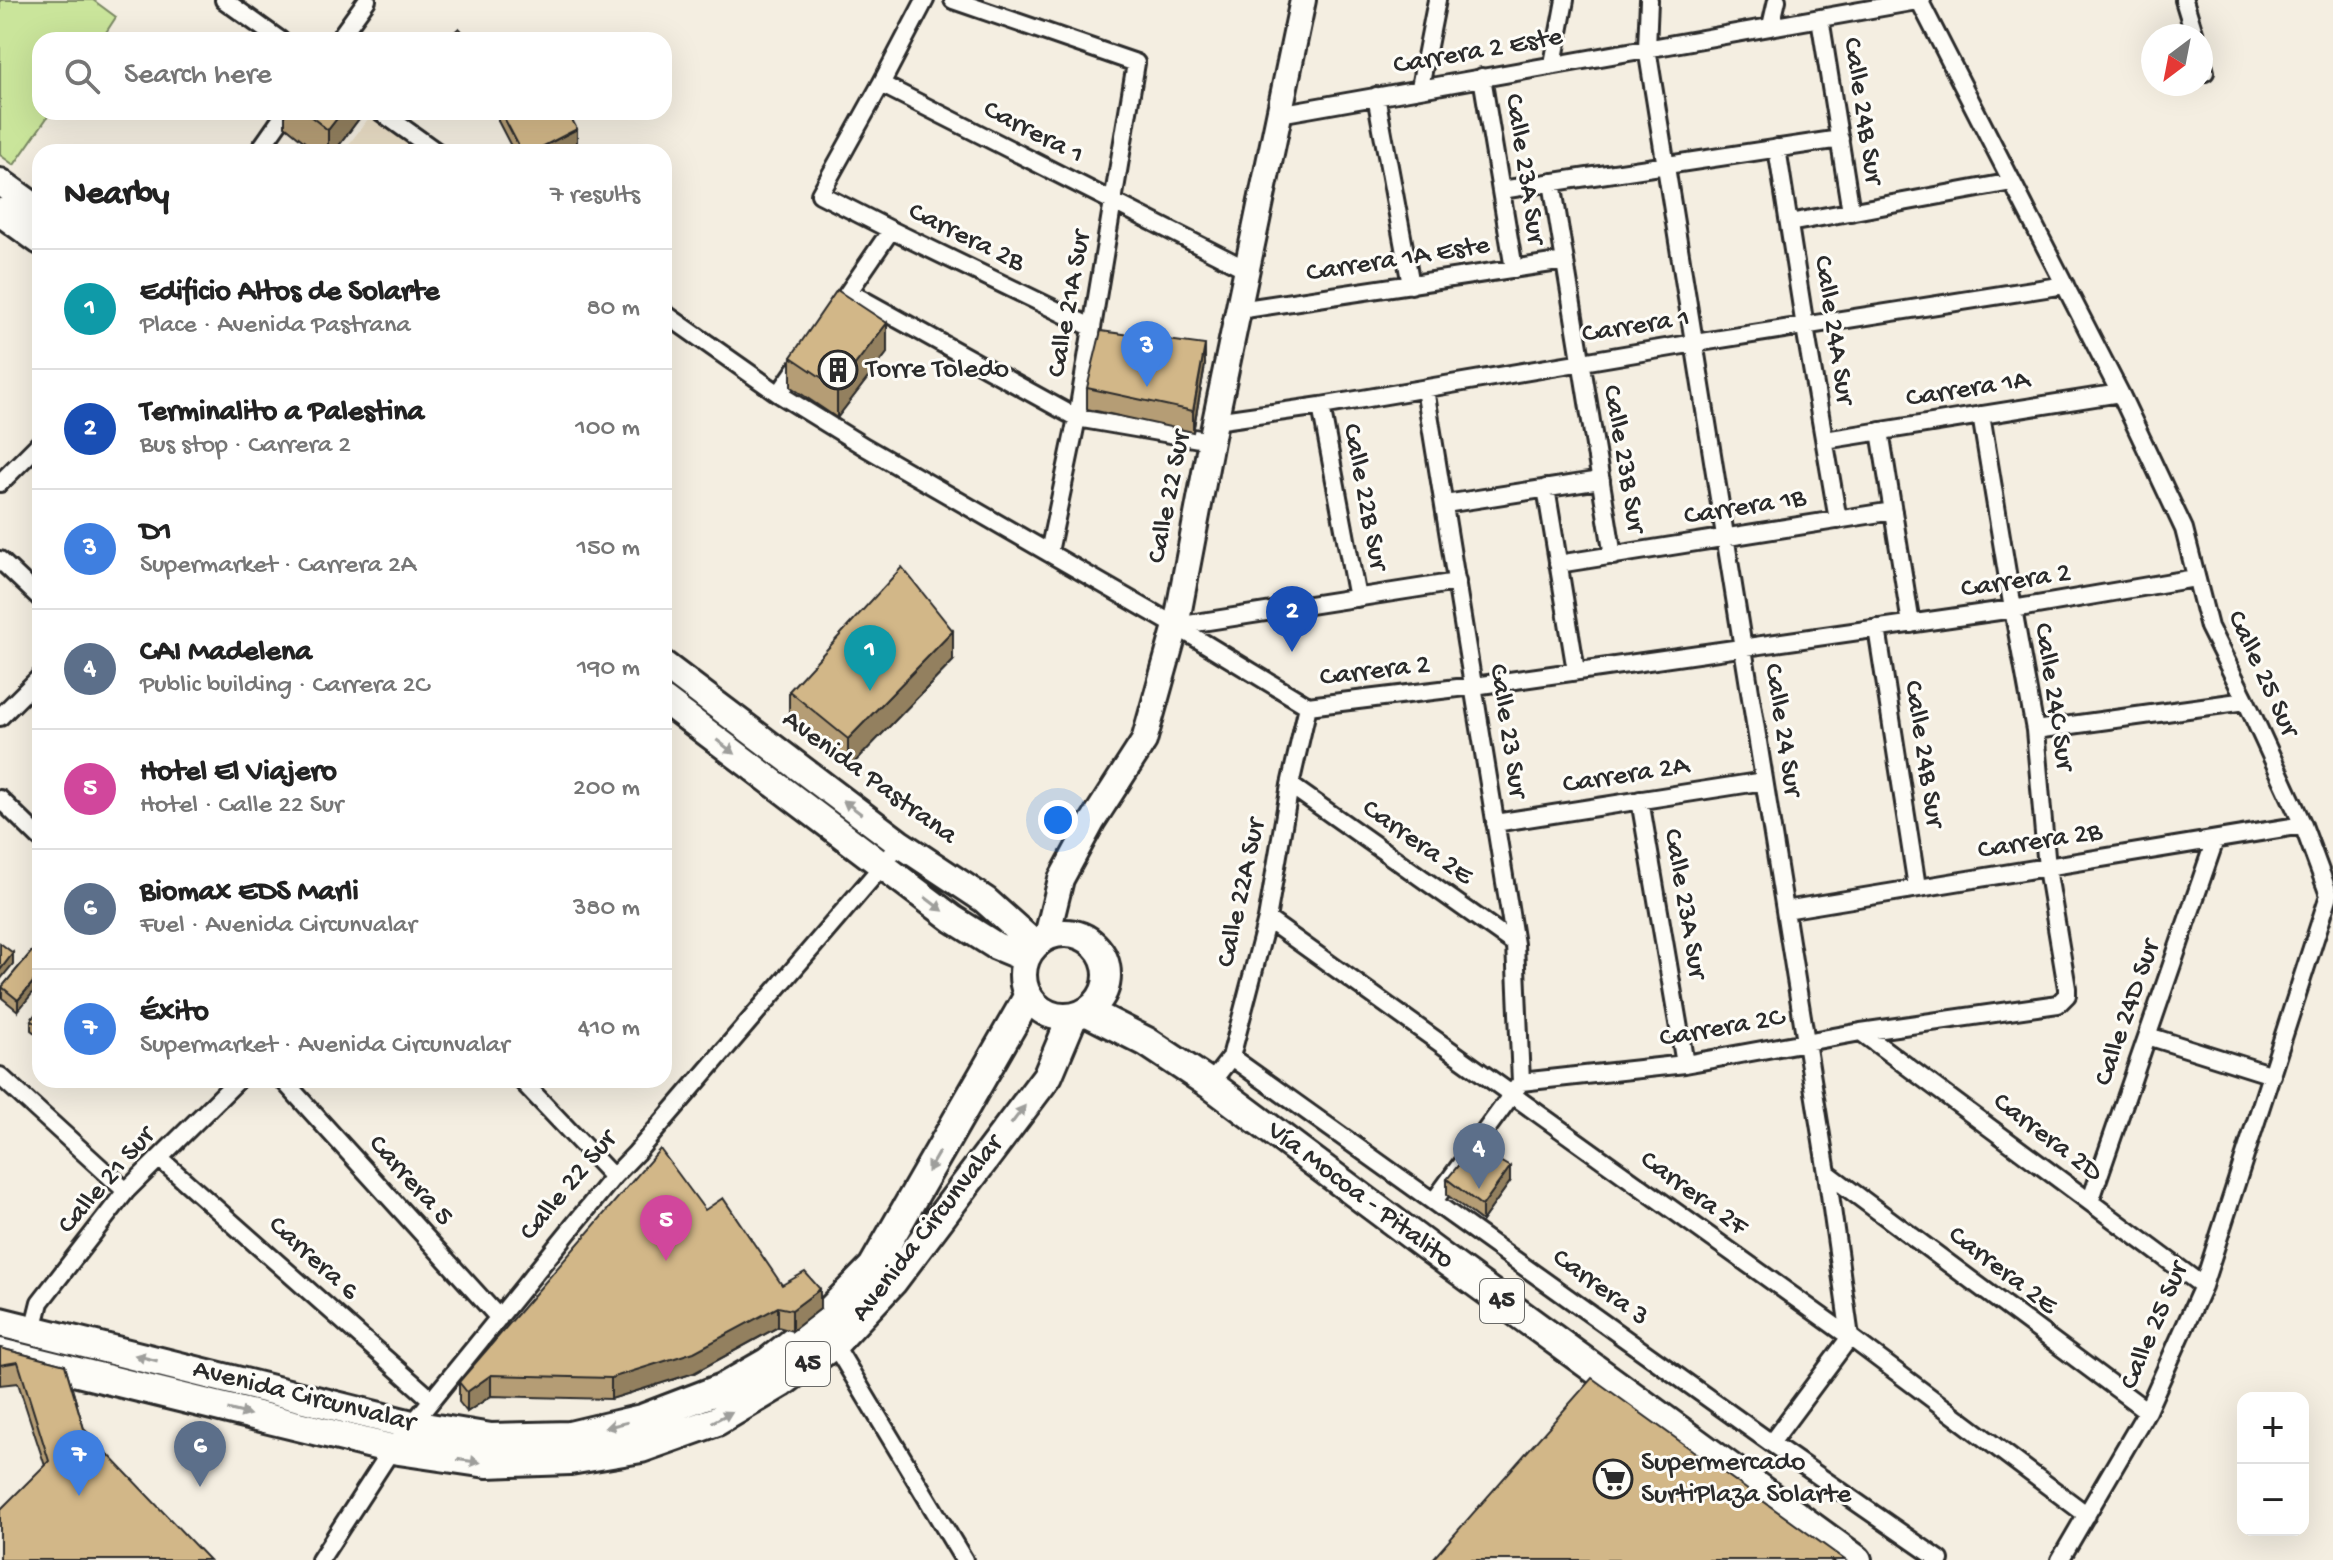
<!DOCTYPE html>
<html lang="en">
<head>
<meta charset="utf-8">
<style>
  body { margin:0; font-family:"Gochi Hand",sans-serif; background:#f6f6f6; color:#222 }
  .controls { position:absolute; right:24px; bottom:24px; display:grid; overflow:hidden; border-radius:16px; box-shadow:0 8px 32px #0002 }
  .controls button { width:72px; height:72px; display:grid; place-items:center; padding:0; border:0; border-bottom:2px solid #e0e0e0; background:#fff; color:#222; font:40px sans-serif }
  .compass { position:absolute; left:2141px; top:24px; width:72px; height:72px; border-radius:50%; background:#fff; box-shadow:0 8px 32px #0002; rotate:212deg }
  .you { position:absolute; left:1058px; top:820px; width:28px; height:28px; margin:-20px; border:6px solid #fff; border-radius:50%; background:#1a73e8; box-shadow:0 0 0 12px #1a73e833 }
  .badge { display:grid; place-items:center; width:52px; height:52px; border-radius:50%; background:#b45309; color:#fff; font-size:26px; font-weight:700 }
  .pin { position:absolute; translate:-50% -66px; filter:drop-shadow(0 2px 4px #0008) }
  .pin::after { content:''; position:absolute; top:42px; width:28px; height:24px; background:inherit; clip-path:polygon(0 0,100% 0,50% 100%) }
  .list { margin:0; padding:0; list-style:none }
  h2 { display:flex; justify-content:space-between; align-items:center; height:104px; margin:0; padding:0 32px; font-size:34px }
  h2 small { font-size:26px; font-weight:400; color:#767676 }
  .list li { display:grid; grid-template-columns:52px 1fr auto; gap:24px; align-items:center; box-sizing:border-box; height:120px; padding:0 32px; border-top:2px solid #e0e0e0 }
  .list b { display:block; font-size:30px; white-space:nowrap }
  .list p { margin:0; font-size:26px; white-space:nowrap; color:#767676 }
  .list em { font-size:26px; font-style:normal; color:#767676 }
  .icon { flex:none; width:44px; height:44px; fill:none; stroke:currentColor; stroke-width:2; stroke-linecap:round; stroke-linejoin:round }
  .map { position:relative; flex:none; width:2333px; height:1560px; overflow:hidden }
  .search { position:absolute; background:#fff; box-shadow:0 8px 32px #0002; left:32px; top:32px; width:640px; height:88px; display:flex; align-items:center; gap:20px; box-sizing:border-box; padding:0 28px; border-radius:24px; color:#767676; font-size:30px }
  .panel { position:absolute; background:#fff; box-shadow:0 8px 32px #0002; left:32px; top:144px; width:640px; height:944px; border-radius:24px }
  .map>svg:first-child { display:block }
  .built { fill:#eadec6 }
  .green { fill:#cae59b; stroke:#7a8863; stroke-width:2 }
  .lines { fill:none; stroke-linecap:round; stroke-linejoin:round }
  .minor-casing { stroke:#2b2b2b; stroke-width:22 }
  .secondary-casing { stroke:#2b2b2b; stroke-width:30 }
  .primary-casing { stroke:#2b2b2b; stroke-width:32 }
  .trunk-casing { stroke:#2b2b2b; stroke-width:34 }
  .minor { stroke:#fdfcf7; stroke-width:16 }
  .secondary { stroke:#fdfcf7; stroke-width:24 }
  .primary { stroke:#fdfcf7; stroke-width:26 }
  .trunk { stroke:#fdfcf7; stroke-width:28 }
  .wall { fill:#b59d75; stroke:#2b2b2b; stroke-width:2 }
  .shaded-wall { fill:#93805f; stroke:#2b2b2b; stroke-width:2 }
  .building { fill:#d2b788; stroke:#2b2b2b; stroke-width:2 }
  .oneway { fill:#9e9e9b }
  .labels { text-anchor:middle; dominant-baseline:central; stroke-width:6; stroke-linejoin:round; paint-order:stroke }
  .shield { fill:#fdfcf7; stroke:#6a6a68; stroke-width:2 }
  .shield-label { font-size:26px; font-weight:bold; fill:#2b2b2b }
  .street-label { font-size:28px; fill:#2b2b2b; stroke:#fdfcf7 }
  .poi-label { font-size:28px; fill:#2b2b2b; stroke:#fdfcf7; text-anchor:start }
</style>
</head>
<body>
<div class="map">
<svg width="2333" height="1560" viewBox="0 0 2333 1560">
  <rect width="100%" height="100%" fill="#f4eee1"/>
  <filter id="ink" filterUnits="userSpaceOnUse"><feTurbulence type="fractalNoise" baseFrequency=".0125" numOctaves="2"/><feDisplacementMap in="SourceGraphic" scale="16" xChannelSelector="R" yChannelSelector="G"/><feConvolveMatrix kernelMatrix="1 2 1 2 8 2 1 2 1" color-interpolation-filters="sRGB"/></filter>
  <g filter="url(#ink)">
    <path class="built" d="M 371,115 L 421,152 L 343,152 Z"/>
    <path class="green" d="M 0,0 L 93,0 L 116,17 L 101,40 L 40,40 L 40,112 L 51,112 L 14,165 L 0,155 Z"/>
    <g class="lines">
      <g class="minor-casing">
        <path id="minor" d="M 224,0 L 280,40
          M 925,0 L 881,84 L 820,194 L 891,230 L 1091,327
          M 953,0 L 1136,63 L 1077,418 L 1049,552
          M 1649,0 L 1647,48 L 1827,1173 L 1850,1337 L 1771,1443
          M 1919,0 L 2120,393 L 2184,529 L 2209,627 L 2246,701 L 2303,825 L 2329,895 L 2203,1286 L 2147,1411 L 2060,1560
          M 2184,0 L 2195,36
          M 1820,18 L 1851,212
          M 1771,26 L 1777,0
          M 338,40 L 367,0
          M 2201,57 L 2205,72
          M 1553,64 L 1565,0
          M 1482,77 L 1514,269
          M 881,84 L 1248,270
          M 1420,87 L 1437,0
          M 1376,96 L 1411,285
          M 381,112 L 437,152
          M 1279,114 L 1922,0
          M 1777,148 L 1805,327 L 1838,520
          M 258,152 L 286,112
          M 1552,182 L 1613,556
          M 1501,190 L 1840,139
          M 1789,223 L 2012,182
          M 849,292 L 1077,418 L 1211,441
          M 843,300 L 891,230
          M 1239,310 L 1565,261
          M 664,313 L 779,394 L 865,447 L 1176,626 L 1308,706 L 1474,686 L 2013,609 L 2195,578
          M 1425,389 L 1515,944 L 1521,1082
          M 779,394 L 803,359
          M 1321,406 L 1357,598
          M 1215,421 L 1321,406 L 1695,343 L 2065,285
          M 1880,431 L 1911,624
          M 1825,440 L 2120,393
          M 0,483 L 40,443
          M 1546,488 L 1576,671
          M 1445,504 L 1601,480
          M 0,560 L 40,598
          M 1558,564 L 1893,511
          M 1176,626 L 1457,582
          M 1877,628 L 1917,887
          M 0,717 L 40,677
          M 2035,730 L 2246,701
          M 1290,785 L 1515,944
          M 0,799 L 40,838
          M 1640,800 L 1685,1064
          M 1495,823 L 1764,781
          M 1785,910 L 2303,825
          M 1267,919 L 1850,1337 L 2087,1515
          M 1861,1032 L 2203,1286
          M 2148,1036 L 2272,1075
          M 1231,1057 L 1771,1443 L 1940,1560
          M 0,1076 L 126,1191
          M 283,1080 L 499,1318
          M 521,1080 L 613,1177
          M 1210,1084 L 1231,1057 L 1267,919 L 1290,785 L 1308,706
          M 159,1158 L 432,1400
          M 1827,1173 L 2147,1411
          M 1434,1201 L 1521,1082 L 1685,1064 L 1861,1032 L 2058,1004 L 2067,995 L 2067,988 L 2047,868 L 2035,730 L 2013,609 L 1981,415
          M 2090,1202 L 2215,840
          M 33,1330 L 40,1302 L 126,1191 L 238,1080
          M 831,1339 L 964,1560
          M 320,1560 L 392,1449 L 613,1177 L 636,1153 L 883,865 L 899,843"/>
      </g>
      <g class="secondary-casing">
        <path id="secondary" d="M 1047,936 L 1061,879 L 1092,822 L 1144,741 L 1176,626 L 1211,441 L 1303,0"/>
      </g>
      <g class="primary-casing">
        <path id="primary" d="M 0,182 L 40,211
          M 0,212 L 40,241
          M 664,665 L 899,843 L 985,900 L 1034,944
          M 664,700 L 953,919 L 996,946 L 1025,958
          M1023 975a42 42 0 1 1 84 0a42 42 0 1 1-84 0Z"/>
      </g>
      <g class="trunk-casing">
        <path id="trunk" d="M 1088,1012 L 1147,1042 L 1210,1084 L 1433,1251 L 1857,1560
          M 0,1322 L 412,1425 L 491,1438 L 570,1436 L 642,1419 L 723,1388 L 768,1362 L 820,1321 L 873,1267 L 1028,997
          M 0,1353 L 392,1449 L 487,1463 L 570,1460 L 641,1448 L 717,1421 L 781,1383 L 834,1344 L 892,1282 L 1048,1075 L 1072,1018"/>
      </g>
      <use href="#minor" class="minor"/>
      <use href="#secondary" class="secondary"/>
      <use href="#primary" class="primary"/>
      <use href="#trunk" class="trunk"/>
    </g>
    <path class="wall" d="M 285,112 L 364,112 L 334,152 L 317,152 L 285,126 Z
      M 498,112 L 568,112 L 577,145 L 563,152 L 514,152 L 498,121 Z
      M 887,353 L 837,418 L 791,387 L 791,357 Z
      M 1205,365 L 1193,432 L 1087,409 L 1087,388 Z
      M 953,661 L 848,769 L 789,721 L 789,691 Z
      M 33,950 L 18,1011 L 2,998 L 2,987 Z
      M 40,1008 L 40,1037 L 31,1030 L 31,1020 Z
      M 1447,1179 L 1510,1182 L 1482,1221 L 1447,1195 Z
      M 705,1210 L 782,1285 L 820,1309 L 792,1331 L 778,1327 L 694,1373 L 611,1399 L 491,1396 L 467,1412 L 459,1402 L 459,1382 Z
      M 0,1348 L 65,1365 L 84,1429 L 45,1466 L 18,1383 L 0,1385 Z"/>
    <path class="shaded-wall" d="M 342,112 L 364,112 L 334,152 L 328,152 L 328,130 Z
      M 577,129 L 577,145 L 563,152 L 532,152 Z
      M 887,323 L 887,353 L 837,418 L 837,388 Z
      M 1205,345 L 1205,365 L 1193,432 L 1193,411 Z
      M 953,631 L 953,661 L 848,769 L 848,739 Z
      M 13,953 L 13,964 L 0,980 L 0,970 Z
      M 40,974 L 40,984 L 18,1011 L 18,1000 Z
      M 1510,1167 L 1510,1182 L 1482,1221 L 1482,1206 Z
      M 820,1289 L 820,1309 L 792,1331 L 792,1310 Z
      M 778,1307 L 778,1327 L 694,1373 L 611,1399 L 611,1378 Z
      M 491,1375 L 491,1396 L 467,1412 L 467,1392 Z"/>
    <path class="building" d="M 459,28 L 470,40 L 446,40 Z
      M 305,112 L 342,112 L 328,130 Z
      M 501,112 L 568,112 L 577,129 L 532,152 L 522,152 Z
      M 837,290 L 887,323 L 837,388 L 791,357 Z
      M 1101,331 L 1205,345 L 1193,411 L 1087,388 Z
      M 902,567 L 953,631 L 848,739 L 789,691 Z
      M 0,943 L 13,953 L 0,970 Z
      M 33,950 L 40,955 L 40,974 L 18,1000 L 2,987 Z
      M 40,1008 L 40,1026 L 31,1020 Z
      M 1474,1146 L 1510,1167 L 1482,1206 L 1447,1179 Z
      M 660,1149 L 705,1210 L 723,1198 L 782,1285 L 805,1272 L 820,1289 L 792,1310 L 778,1307 L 694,1352 L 611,1378 L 491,1375 L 467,1392 L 459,1382 Z
      M 0,1348 L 65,1365 L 84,1429 L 209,1560 L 0,1560 L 0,1510 L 49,1461 L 18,1362 L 0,1365 Z
      M 1592,1378 L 1845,1560 L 1432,1560 Z"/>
    <defs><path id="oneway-solid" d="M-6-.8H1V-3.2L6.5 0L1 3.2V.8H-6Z" transform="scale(2)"/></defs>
    <g class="oneway">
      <use href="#oneway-solid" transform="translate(726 747) rotate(37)"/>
      <use href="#oneway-solid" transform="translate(852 807) rotate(-143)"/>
      <use href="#oneway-solid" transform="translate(934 904) rotate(37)"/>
      <use href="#oneway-solid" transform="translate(1018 1115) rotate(-53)"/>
      <use href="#oneway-solid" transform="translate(933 1162) rotate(120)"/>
      <use href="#oneway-solid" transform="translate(146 1358) rotate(-166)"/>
      <use href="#oneway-solid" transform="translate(239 1412) rotate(14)"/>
      <use href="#oneway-solid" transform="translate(722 1417) rotate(-28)"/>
      <use href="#oneway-solid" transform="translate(616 1425) rotate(167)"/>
      <use href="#oneway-solid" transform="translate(469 1461) rotate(8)"/>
    </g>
  </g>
  <defs>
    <g id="building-ring" transform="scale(2)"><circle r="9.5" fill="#fdfcf7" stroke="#2b2b2b" stroke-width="1.5"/><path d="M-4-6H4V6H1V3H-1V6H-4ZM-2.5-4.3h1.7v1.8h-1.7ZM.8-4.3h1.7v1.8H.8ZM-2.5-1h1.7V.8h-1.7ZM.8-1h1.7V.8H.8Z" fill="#2b2b2b"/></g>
    <g id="supermarket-ring" transform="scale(2)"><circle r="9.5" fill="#fdfcf7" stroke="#2b2b2b" stroke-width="1.5"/><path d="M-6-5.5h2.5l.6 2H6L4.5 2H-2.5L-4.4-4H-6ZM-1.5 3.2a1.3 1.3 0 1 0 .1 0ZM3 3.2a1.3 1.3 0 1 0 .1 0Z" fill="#2b2b2b"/></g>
  </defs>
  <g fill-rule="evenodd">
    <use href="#building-ring" x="838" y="370"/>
    <use href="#supermarket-ring" x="1613" y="1479"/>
  </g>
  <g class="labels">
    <g class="shield">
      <rect x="1480" y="1279" width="44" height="44" rx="6"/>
      <rect x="786" y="1342" width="44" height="44" rx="6"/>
    </g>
    <g class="shield-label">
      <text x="1502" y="1301">45</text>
      <text x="808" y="1364">45</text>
    </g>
    <g class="street-label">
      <text transform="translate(1478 52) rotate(-10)">Carrera 2 Este</text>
      <text transform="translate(1862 111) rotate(81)">Calle 24B Sur</text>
      <text transform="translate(1033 133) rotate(27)">Carrera 1</text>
      <text transform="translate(1524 169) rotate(81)">Calle 23A Sur</text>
      <text transform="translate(966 238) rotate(26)">Carrera 2B</text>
      <text transform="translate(1398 260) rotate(-9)">Carrera 1A Este</text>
      <text transform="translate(1070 304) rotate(-80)">Calle 21A Sur</text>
      <text transform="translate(1636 327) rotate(-9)">Carrera 1</text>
      <text transform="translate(1833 330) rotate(81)">Calle 24A Sur</text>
      <text transform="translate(1968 390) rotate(-9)">Carrera 1A</text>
      <text transform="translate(1623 459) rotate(80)">Calle 23B Sur</text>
      <text transform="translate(1170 497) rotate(-79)">Calle 22 Sur</text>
      <text transform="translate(1364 497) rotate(79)">Calle 22B Sur</text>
      <text transform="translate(1745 508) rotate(-9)">Carrera 1B</text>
      <text transform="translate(2016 582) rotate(-9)">Carrera 2</text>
      <text transform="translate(1375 672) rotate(-7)">Carrera 2</text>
      <text transform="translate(2262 674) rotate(65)">Calle 25 Sur</text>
      <text transform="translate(2053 697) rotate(81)">Calle 24C Sur</text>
      <text transform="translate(1782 730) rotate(81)">Calle 24 Sur</text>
      <text transform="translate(1507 731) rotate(81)">Calle 23 Sur</text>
      <text transform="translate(1923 754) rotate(81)">Calle 24B Sur</text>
      <text transform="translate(1626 776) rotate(-9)">Carrera 2A</text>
      <text transform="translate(869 778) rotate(36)">Avenida Pastrana</text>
      <text transform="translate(2040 842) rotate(-9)">Carrera 2B</text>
      <text transform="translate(1417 843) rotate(35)">Carrera 2E</text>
      <text transform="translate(1242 893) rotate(-78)">Calle 22A Sur</text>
      <text transform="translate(1684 904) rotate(80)">Calle 23A Sur</text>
      <text transform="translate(2128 1013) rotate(-71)">Calle 24D Sur</text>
      <text transform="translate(1722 1029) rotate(-10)">Carrera 2C</text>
      <text transform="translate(2047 1138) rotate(37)">Carrera 2D</text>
      <text transform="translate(107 1181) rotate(-49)">Calle 21 Sur</text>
      <text transform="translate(410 1181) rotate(48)">Carrera 5</text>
      <text transform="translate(569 1186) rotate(-50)">Calle 22 Sur</text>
      <text transform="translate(1693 1194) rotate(36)">Carrera 2F</text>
      <text transform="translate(1360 1196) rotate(37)">Vía Mocoa - Pitalito</text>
      <text transform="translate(928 1229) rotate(-52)">Avenida Circunvalar</text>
      <text transform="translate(313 1259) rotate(42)">Carrera 6</text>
      <text transform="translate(2002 1271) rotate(37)">Carrera 2E</text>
      <text transform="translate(1600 1288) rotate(36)">Carrera 3</text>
      <text transform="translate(2155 1326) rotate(-67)">Calle 25 Sur</text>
      <text transform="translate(304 1397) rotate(14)">Avenida Circunvalar</text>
    </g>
    <g class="poi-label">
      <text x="866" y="370">Torre Toledo</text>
      <text x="1641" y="1463">Supermercado<tspan x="1641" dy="32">SurtiPlaza Solarte</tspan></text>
    </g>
  </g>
</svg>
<div class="controls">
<button>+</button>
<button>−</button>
</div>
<svg class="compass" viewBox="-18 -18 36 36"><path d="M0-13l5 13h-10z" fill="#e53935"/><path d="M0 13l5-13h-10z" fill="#767676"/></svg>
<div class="you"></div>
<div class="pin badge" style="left:870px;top:691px;background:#0f9aa8">1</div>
<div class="pin badge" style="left:1292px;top:652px;background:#1a4fb4">2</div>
<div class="pin badge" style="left:1147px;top:387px;background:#3f7fe0">3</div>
<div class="pin badge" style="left:1479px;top:1189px;background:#5c6f8a">4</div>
<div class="pin badge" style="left:666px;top:1261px;background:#d1479c">5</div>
<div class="pin badge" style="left:200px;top:1487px;background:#5c6f8a">6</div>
<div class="pin badge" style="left:79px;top:1496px;background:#3f7fe0">7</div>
<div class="search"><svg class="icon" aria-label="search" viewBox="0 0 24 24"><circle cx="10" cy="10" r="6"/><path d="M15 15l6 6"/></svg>Search here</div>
<section class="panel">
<h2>Nearby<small>7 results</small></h2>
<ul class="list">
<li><span class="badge" style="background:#0f9aa8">1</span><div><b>Edificio Altos de Solarte</b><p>Place · Avenida Pastrana</p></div><em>80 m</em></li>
<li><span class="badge" style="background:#1a4fb4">2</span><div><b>Terminalito a Palestina</b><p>Bus stop · Carrera 2</p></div><em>100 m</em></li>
<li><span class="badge" style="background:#3f7fe0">3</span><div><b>D1</b><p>Supermarket · Carrera 2A</p></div><em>150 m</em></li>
<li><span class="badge" style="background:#5c6f8a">4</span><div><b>CAI Madelena</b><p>Public building · Carrera 2C</p></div><em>190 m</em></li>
<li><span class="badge" style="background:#d1479c">5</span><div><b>Hotel El Viajero</b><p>Hotel · Calle 22 Sur</p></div><em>200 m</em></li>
<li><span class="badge" style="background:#5c6f8a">6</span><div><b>Biomax EDS Marli</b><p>Fuel · Avenida Circunvalar</p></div><em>380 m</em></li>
<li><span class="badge" style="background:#3f7fe0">7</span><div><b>Éxito</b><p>Supermarket · Avenida Circunvalar</p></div><em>410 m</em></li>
</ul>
</section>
</div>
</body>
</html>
